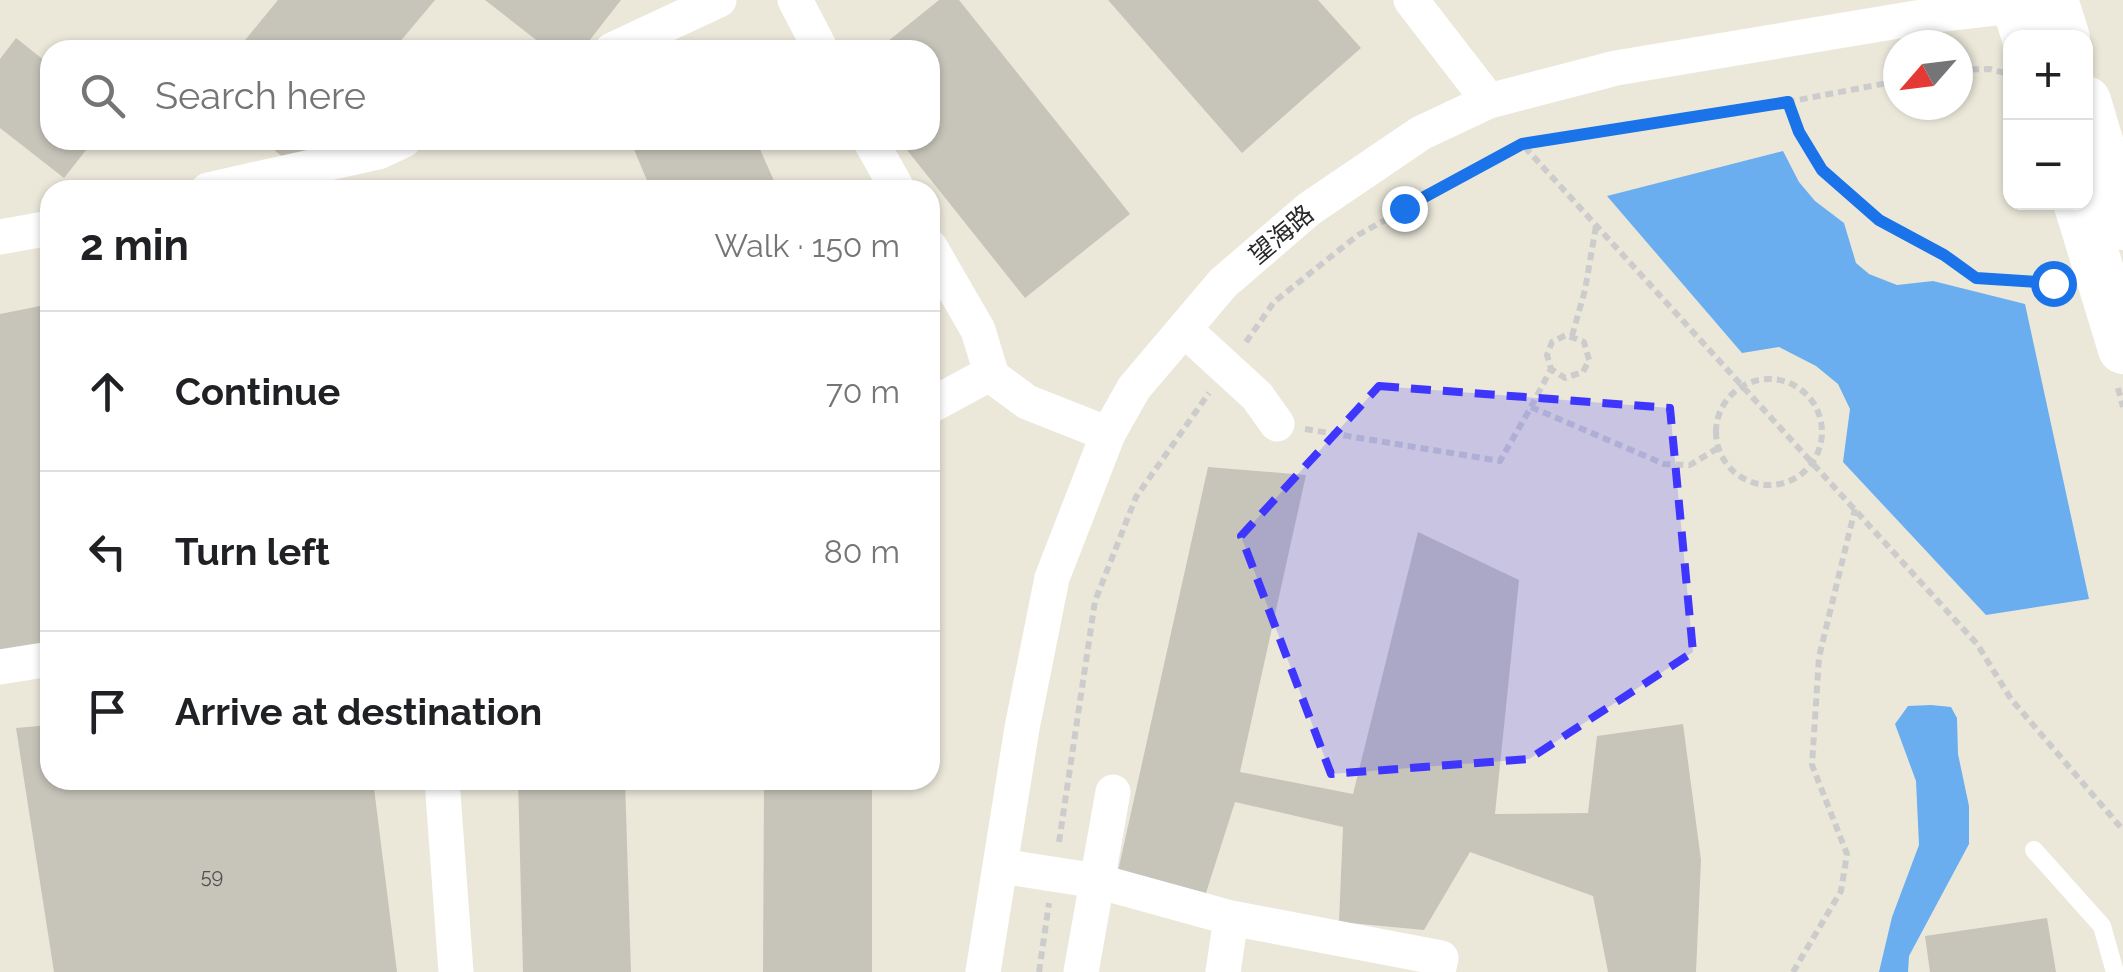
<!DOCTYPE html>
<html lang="en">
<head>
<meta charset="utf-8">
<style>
  body { margin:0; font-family:Raleway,"Noto Sans SC",sans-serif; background:#f6f6f6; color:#202124 }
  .controls { position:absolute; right:30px; top:30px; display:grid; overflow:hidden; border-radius:20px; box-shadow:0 2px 8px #0004 }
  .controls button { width:90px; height:90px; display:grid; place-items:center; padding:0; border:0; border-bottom:2px solid #e0e0e0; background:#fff; color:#202124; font:50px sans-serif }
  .compass { position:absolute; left:1883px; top:30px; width:90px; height:90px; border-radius:50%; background:#fff; box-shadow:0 2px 8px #0004; rotate:242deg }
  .stop { position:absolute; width:30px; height:30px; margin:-22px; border:8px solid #1a73e8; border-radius:50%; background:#fff }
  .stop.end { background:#1a73e8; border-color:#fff; box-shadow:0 2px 10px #0008 }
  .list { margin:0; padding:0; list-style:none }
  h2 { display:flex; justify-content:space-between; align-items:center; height:130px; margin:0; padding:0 40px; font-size:42px }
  h2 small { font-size:32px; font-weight:400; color:#757577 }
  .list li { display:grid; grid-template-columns:65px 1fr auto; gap:30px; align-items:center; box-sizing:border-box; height:160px; padding:0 40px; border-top:2px solid #e0e0e0 }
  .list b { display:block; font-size:38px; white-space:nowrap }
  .list em { font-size:32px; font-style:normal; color:#757577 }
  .icon { flex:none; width:55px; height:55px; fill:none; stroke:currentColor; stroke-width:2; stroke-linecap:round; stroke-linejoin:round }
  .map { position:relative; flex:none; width:2123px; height:972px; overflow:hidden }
  .search { position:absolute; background:#fff; box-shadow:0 2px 8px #0004; left:40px; top:40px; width:900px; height:110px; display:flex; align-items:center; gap:25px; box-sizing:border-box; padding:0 35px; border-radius:30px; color:#757577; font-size:38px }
  .panel { position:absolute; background:#fff; box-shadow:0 2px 8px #0004; left:40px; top:180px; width:900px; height:610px; border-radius:30px }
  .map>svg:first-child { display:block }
  .water { fill:#6aaef0 }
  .building { fill:#c7c4ba }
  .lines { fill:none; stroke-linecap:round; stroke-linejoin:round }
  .path { stroke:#ccc; stroke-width:6; stroke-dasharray:8 5; stroke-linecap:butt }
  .lane { stroke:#fff; stroke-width:18 }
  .street { stroke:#fff; stroke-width:35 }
  .secondary { stroke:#fff; stroke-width:50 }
  .route { stroke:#1a73e8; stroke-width:12 }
  .marked { fill:#3e36fd; fill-opacity:0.2; stroke:#3e36fd; stroke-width:8; stroke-dasharray:20 12; stroke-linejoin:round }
  .labels { text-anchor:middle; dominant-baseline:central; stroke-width:8; stroke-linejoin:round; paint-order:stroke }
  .number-label { font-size:20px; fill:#50504d }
  .street-label { font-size:25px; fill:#292929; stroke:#fff }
</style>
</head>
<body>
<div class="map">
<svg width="2123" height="972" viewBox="0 0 2123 972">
  <rect width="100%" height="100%" fill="#ebe8da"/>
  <path class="water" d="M 1783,151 L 1799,182 L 1815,201 L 1844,223 L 1856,263 L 1869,274 L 1897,285 L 1933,281 L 2025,304 L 2089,599 L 1986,615 L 1843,462 L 1850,409 L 1838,384 L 1816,366 L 1779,347 L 1742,353 L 1607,196 Z
    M 1931,705 L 1951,707 L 1957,718 L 1958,754 L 1969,806 L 1969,844 L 1909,956 L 1908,972 L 1879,972 L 1892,917 L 1919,845 L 1916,781 L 1895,724 L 1908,706 Z"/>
  <path class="building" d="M 278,0 L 435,0 L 393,50 L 237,50 Z
    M 485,0 L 621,0 L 582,50 L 549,50 Z
    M 939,0 L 959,0 L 1130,214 L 1025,298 L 899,140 L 930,140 L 930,50 L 877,50 Z
    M 1108,0 L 1318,0 L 1361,48 L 1242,153 Z
    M 16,38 L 50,65 L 50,140 L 94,140 L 64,178 L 0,128 L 0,59 Z
    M 262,140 L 318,140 L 295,167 Z
    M 630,140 L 756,140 L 778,190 L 651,190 Z
    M 50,304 L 50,647 L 0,655 L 0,314 Z
    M 1208,467 L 1306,475 L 1240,772 L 1353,794 L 1418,532 L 1519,580 L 1495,814 L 1588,813 L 1597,736 L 1683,724 L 1701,860 L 1696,972 L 1608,972 L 1593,896 L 1470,852 L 1424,930 L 1339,922 L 1343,827 L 1235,802 L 1206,893 L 1118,871 Z
    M 50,725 L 50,780 L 373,780 L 397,972 L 54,972 L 16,728 Z
    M 518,780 L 625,780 L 631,972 L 523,972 Z
    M 764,780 L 872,780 L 872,972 L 763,972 Z
    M 2047,918 L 2056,972 L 1930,972 L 1925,936 Z"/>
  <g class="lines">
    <path class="path" d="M 1958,70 L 1990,69 L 2005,73
      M 1787,102 L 1898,81
      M 2062,281 L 1976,278 L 1944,255 L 1879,220 L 1823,170 L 1799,132 L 1787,102 L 1522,144 L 1977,644 L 2011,699 L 2123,830
      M 1572,336 L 1585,290 L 1596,226
      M 1246,342 L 1274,302 L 1358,235 L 1522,144
      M1716 432a53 53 0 1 1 106 0a53 53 0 1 1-106 0Z
      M 2118,388 L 2123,407
      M 1531,407 L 1551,369 L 1547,355 L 1552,342 L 1566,335 L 1584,342 L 1589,360 L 1583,372 L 1565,378 L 1551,369
      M 1305,429 L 1500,461 L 1531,407 L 1664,464 L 1690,465 L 1718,448
      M 1059,842 L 1095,601 L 1136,497 L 1209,393
      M 1039,972 L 1049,903
      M 1793,972 L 1841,891 L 1847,854 L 1812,765 L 1819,657 L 1855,509"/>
    <path class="lane" d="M 2034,850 L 2102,926 L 2115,972"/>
    <path class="street" d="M 795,0 L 821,50
      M 1411,0 L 1489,101
      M 612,50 L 719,0
      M 870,140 L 898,190
      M 208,190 L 378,152 L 404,140
      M 0,237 L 50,228
      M 930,247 L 978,330 L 992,376
      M 1185,330 L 1257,396 L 1277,424
      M 930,406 L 989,374 L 1027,402 L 1108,434
      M 0,667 L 50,659
      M 442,780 L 456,972
      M 1001,866 L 1097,881 L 1231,918
      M 983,972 L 1022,728 L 1052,578 L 1108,434 L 1134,388 L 1223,283 L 1309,209 L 1421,133 L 1489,101 L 1616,68 L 1934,15 L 2039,3
      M 1081,972 L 1113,792
      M 1223,972 L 1231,918 L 1441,958 L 1438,972"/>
    <path class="secondary" d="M 2015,0 L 2027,38
      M 2053,0 L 2065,38
      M 2086,101 L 2123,225
      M 2078,202 L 2123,349"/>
  </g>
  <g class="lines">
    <path class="route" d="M 1404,208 L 1522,144 L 1788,102 L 1799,132 L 1822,170 L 1879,220 L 1944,255 L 1976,278 L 2053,283"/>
  </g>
  <path class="marked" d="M 1379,386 L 1670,408 L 1693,652 L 1529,759 L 1331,774 L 1241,536 Z"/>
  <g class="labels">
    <g class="number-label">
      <text x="212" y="876">59</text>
    </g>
    <g class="street-label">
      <text transform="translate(1281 234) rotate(-40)">望海路</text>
    </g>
  </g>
</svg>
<div class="controls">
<button>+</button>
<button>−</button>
</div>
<svg class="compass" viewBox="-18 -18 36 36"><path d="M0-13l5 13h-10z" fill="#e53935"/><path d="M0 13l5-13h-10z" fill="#757577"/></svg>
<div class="stop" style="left:2053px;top:283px"></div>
<div class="stop end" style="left:1404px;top:208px"></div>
<div class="search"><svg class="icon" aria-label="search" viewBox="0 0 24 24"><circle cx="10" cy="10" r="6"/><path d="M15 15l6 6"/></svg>Search here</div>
<section class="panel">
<h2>2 min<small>Walk · 150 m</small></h2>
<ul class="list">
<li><svg class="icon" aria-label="ahead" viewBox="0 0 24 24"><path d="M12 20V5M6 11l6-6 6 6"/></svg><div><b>Continue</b></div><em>70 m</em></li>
<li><svg class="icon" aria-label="left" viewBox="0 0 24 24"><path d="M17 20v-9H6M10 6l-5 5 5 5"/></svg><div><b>Turn left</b></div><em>80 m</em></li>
<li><svg class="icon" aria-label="arrive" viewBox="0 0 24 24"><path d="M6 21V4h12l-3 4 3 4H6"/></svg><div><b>Arrive at destination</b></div></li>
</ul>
</section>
</div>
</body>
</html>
